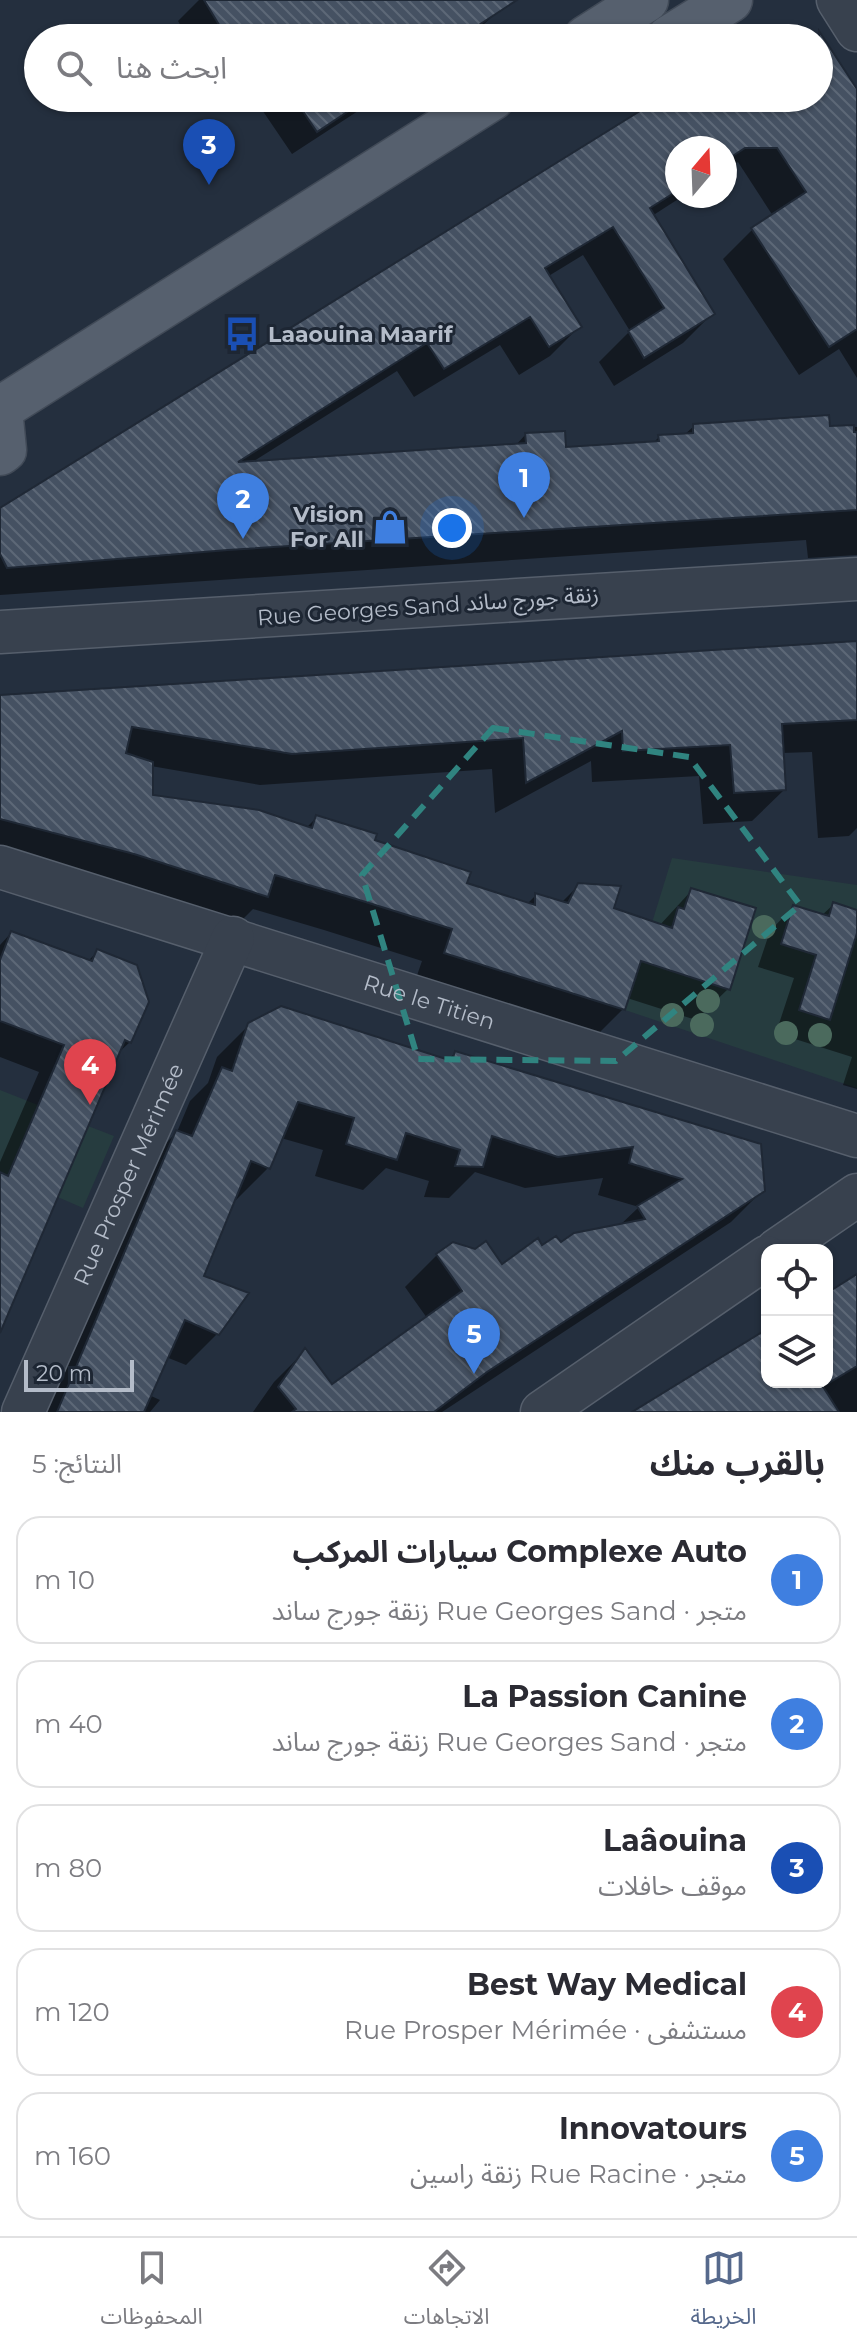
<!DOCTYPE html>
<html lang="ar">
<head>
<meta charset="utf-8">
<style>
  body { margin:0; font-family:Montserrat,"Noto Sans Arabic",sans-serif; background:#f7f7f7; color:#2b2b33; direction:rtl }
  .controls { position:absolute; right:24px; bottom:24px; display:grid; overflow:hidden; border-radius:16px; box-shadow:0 2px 6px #0004 }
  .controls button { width:72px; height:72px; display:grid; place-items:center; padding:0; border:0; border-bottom:2px solid #e1e1e2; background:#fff; color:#2b2b33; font:40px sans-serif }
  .compass { position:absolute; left:665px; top:136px; width:72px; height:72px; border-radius:50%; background:#fff; box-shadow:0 2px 6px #0004; rotate:19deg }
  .scale { position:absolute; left:24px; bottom:20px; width:110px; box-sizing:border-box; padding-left:8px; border:4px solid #b4bcc9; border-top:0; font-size:22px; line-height:28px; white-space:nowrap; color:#b4bcc9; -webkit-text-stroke:6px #1d2633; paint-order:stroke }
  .you { position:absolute; left:452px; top:528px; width:28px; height:28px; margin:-20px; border:6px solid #fff; border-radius:50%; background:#1a73e8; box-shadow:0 0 0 12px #1a73e833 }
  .badge { display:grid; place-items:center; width:52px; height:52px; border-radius:50%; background:#56698c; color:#fff; font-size:26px; font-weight:700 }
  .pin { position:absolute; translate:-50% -66px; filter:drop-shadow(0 2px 4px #0008) }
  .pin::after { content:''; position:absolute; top:42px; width:28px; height:24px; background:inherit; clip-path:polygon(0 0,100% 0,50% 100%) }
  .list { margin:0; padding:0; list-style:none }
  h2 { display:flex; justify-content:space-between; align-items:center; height:104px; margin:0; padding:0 32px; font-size:34px }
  h2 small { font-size:26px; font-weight:400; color:#7c7c81 }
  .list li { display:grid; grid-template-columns:52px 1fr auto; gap:24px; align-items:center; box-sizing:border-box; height:128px; margin:0 16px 16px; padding:0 16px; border:2px solid #e1e1e2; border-radius:24px }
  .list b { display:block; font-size:30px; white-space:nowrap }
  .list p { margin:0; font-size:26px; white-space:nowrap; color:#7c7c81 }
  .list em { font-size:26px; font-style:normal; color:#7c7c81 }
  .icon { flex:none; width:44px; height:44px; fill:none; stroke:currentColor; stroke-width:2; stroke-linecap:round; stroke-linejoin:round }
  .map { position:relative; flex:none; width:857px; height:1412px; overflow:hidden; direction:ltr }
  .search { position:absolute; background:#fff; box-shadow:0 2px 6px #0004; left:24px; right:24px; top:24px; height:88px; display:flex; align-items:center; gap:20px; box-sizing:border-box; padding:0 28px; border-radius:44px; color:#7c7c81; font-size:30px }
  .sheet { height:824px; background:#fff }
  nav { display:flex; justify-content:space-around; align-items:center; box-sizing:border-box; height:112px; border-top:2px solid #e1e1e2; background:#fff; font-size:22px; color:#7c7c81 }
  nav a { display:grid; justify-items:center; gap:4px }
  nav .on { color:#56698c }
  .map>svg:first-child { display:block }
  .garden { fill:#263c3f; fill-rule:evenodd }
  .shadow { fill:#0007 }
  .building { fill:url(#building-back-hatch); stroke:#1f2835; stroke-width:2 }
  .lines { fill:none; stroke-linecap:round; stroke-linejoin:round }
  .minor-casing { stroke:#565f6c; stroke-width:45 }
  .major-casing { stroke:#414a57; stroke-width:47 }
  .minor { stroke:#38414e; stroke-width:42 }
  .major { stroke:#56606e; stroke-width:44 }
  .tree { fill:#4b6a5d }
  .marked { fill:none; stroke:#308480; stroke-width:6; stroke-dasharray:16 10; stroke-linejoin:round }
  .labels { text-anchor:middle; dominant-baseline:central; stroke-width:6; stroke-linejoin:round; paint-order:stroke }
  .poi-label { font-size:22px; font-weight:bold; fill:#b4bcc9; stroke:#1d2633; text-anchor:start }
  .street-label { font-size:22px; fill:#b4bcc9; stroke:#1d2633 }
</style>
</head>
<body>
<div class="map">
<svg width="857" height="1412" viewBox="0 0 857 1412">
  <defs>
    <pattern id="building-back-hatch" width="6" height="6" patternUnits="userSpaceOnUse" patternTransform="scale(2)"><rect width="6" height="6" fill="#455162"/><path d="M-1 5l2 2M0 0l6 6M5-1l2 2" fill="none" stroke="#5d6877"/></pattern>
  </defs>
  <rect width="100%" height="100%" fill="#242f3e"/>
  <path class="garden" d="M 672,858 L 857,885 L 857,910 L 833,902 L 829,916 L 793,905 L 781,943 L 816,955 L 799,1009 L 830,1020 L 857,933 L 857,1088 L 625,1010 ZM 691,888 L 749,906 L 747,914 L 754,916 L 730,990 L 670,933 L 678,907 L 684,909 Z
    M 0,1090 L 38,1105 L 18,1152 L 67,1173 L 88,1126 L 114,1136 L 83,1208 L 0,1172 Z"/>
  <path class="shadow" d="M 199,0 L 491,0 L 498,11 L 469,38 L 188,38 L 178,21 Z
    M 780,24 L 812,38 L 758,38 Z
    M 819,41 L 857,93 L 857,378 L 839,349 L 799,375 L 723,259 L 753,229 L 773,216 L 738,162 L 725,170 L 725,148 L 677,148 L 677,196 L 683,196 L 652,216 L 712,314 L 683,343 L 614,386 L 599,362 L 630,331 L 583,255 L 547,277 L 579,327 L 550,356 L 519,375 L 500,345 L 414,397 L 397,371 L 251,463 L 515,446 L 526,434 L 564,449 L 653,443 L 659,437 L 684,435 L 694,426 L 828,428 L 857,427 L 857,555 L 808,558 L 806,540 L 0,595 L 0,510 L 662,98 L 819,98 Z
    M 254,98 L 378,98 L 292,154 Z
    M 857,643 L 857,828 L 849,836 L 818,838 L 812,752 L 782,753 L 784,790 L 752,821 L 703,824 L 699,776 L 592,782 L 591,761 L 495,813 L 492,769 L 260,785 L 151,766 L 151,796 L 306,828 L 317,817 L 464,884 L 526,905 L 536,895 L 561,903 L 579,885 L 611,909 L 659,926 L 692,890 L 728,989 L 696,1020 L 627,998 L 623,1009 L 591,1041 L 414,984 L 422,961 L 324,930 L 253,909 L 235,927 L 0,859 L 0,697 Z
    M 834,904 L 857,912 L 857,1089 L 843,1085 L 852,1057 L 776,1033 L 794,978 L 758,967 L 770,931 L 793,907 L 821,916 Z
    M 11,933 L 87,962 L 98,951 L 130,1042 L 117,1054 L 0,1325 L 0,1162 L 39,1072 L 0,1057 L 0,945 Z
    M 250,1024 L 447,1061 L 455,1053 L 763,1190 L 731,1222 L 442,1412 L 253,1412 L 274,1382 L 305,1351 L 331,1387 L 427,1318 L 405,1287 L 437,1255 L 502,1267 L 542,1248 L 560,1245 L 619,1226 L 639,1207 L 598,1195 L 603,1178 L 525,1188 L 475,1172 L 449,1198 L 424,1197 L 429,1181 L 386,1168 L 363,1190 L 315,1176 L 323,1150 L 281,1138 L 268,1168 L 236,1200 L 233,1199 L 202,1277 L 218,1333 L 186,1365 L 166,1357 L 149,1395 L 160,1400 L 150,1412 L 40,1412 L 145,1164 L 177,1132 L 190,1101 L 208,1083 L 217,1057 Z
    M 857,1277 L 857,1412 L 636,1412 L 767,1332 L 767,1382 L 827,1382 L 827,1295 Z"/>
  <path class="building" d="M 204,0 L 517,0 L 459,38 L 227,38 Z
    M 819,31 L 857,89 L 857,329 L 829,347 L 751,228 L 806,192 L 777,148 L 745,148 L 725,161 L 725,148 L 677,148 L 677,191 L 650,208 L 715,314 L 644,358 L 628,331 L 664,308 L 613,227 L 545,268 L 582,327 L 549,347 L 530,317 L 444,369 L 427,343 L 238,462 L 526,443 L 525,433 L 565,431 L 566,447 L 659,441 L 658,435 L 693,433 L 693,424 L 829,415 L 830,426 L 854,425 L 854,432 L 857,432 L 857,510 L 228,550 L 7,568 L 0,554 L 0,508 L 661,98 L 819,98 Z
    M 294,98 L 368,98 L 317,132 Z
    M 857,641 L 857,720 L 782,724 L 786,790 L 734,793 L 730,745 L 623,751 L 622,731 L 526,783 L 523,738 L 292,754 L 132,727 L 126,753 L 153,762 L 153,795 L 259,810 L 312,828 L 316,815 L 377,834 L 375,840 L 471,872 L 467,883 L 535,905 L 535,893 L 568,903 L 578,883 L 621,886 L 614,908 L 672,928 L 678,907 L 684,909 L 691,888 L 756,908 L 730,990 L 641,961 L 625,1010 L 444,953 L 452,929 L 356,899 L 275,875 L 268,897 L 134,854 L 0,819 L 0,695 Z
    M 833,902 L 857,910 L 857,933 L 830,1020 L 799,1010 L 816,955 L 781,944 L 793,905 L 829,916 Z
    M 11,931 L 92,961 L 97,949 L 137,965 L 149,1002 L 131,1043 L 125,1040 L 0,1333 L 0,1172 L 8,1176 L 64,1045 L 0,1021 L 0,960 Z
    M 281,1006 L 452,1061 L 455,1051 L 761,1144 L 765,1191 L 487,1372 L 434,1412 L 292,1412 L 296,1409 L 278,1387 L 305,1348 L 332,1384 L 462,1291 L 436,1254 L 453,1242 L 475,1249 L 486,1241 L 502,1264 L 538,1238 L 542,1245 L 556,1236 L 561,1242 L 574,1233 L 645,1219 L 637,1206 L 682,1179 L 629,1163 L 633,1147 L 558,1157 L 492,1136 L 483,1167 L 455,1166 L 460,1150 L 406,1133 L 397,1160 L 346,1144 L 354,1118 L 298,1102 L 270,1169 L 251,1161 L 204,1276 L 249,1293 L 219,1335 L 185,1320 L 144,1412 L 57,1412 L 176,1130 L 192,1136 L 222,1067 L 232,1071 L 248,1023 Z
    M 857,1274 L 857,1366 L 827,1384 L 827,1293 Z
    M 767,1329 L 767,1382 L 820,1382 L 839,1412 L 632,1412 Z"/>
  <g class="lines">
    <g class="minor-casing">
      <g id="minor">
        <path d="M 838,0 L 857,30"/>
        <path d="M 0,632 L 857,579"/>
        <path id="s1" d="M 0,867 L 857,1136"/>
        <path d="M 777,1250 L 857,1195"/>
        <path id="s2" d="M 23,1412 L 233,938"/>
        <path d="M 542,1412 L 767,1257"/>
      </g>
    </g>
    <g class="major-casing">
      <path id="major" d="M 586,38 L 646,0
        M 669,38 L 730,0
        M 0,453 L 4,450 L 0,409 L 492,98"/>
    </g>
    <use href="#minor" class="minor"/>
    <use href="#major" class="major"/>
  </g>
  <g class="tree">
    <circle cx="764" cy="927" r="12"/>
    <circle cx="708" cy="1001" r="12"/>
    <circle cx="672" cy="1015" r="12"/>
    <circle cx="702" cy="1025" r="12"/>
    <circle cx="786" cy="1033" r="12"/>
    <circle cx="820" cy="1035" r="12"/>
  </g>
  <path class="marked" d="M 493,728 L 689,757 L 800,905 L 616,1061 L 418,1059 L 362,875 Z"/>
  <defs>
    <g id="bus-bare" transform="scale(2.76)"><path d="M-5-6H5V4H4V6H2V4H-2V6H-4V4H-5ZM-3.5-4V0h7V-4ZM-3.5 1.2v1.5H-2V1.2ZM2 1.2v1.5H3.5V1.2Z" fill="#1a4fb4" stroke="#1d2633" stroke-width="2.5" paint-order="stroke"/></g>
    <g id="shop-bare" transform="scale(2.76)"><path d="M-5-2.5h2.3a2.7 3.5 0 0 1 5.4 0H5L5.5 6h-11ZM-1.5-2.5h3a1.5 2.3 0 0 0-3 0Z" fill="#3f7fe0" stroke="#1d2633" stroke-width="2.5" paint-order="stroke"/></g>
  </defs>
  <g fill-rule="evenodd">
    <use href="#bus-bare" x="242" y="334"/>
    <use href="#shop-bare" x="390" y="527"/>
  </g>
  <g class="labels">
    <g class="poi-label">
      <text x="268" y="334">Laaouina Maarif</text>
      <text x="364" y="514" text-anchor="end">Vision<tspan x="364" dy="25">For All</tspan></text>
    </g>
    <g class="street-label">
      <text transform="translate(428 606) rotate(-4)">Rue Georges Sand زنقة جورج ساند</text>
      <text stroke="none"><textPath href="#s1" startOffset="450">Rue le Titien</textPath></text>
      <text stroke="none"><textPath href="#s2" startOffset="260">Rue Prosper Mérimée</textPath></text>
    </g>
  </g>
</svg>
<div class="controls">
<button><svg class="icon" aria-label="locate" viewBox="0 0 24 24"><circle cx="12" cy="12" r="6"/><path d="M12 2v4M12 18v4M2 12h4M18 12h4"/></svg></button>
<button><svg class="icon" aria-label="layers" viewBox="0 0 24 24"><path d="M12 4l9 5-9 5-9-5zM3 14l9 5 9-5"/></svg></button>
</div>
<svg class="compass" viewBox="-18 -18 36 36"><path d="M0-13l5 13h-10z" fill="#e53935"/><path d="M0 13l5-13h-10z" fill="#7c7c81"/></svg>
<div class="scale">20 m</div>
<div class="you"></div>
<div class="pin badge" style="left:524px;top:518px;background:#3f7fe0">1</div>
<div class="pin badge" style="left:243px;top:539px;background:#3f7fe0">2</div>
<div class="pin badge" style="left:209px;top:185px;background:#1a4fb4">3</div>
<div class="pin badge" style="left:90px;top:1105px;background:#e0444e">4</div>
<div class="pin badge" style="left:474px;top:1374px;background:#3f7fe0">5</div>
<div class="search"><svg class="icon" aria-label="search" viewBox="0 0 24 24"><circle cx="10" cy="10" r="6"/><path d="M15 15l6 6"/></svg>ابحث هنا</div>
</div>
<section class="sheet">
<h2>بالقرب منك<small>النتائج: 5</small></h2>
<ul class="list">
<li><span class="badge" style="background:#3f7fe0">1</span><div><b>Complexe Auto سيارات المركب</b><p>متجر · Rue Georges Sand زنقة جورج ساند</p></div><em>10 m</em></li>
<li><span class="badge" style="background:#3f7fe0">2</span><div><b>La Passion Canine</b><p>متجر · Rue Georges Sand زنقة جورج ساند</p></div><em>40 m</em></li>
<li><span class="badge" style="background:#1a4fb4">3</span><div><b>Laâouina</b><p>موقف حافلات</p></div><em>80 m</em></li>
<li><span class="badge" style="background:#e0444e">4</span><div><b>Best Way Medical</b><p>مستشفى · Rue Prosper Mérimée</p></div><em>120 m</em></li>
<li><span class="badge" style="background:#3f7fe0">5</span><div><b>Innovatours</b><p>متجر · Rue Racine زنقة راسين</p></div><em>160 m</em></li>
</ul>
</section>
<nav>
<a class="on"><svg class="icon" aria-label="map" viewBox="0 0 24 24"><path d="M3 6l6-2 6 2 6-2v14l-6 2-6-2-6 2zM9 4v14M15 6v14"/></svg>الخريطة</a>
<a><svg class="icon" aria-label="directions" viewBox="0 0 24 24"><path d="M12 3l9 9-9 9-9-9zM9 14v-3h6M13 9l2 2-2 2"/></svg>الاتجاهات</a>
<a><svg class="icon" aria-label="saved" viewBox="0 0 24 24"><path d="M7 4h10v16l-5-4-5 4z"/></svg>المحفوظات</a>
</nav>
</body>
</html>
